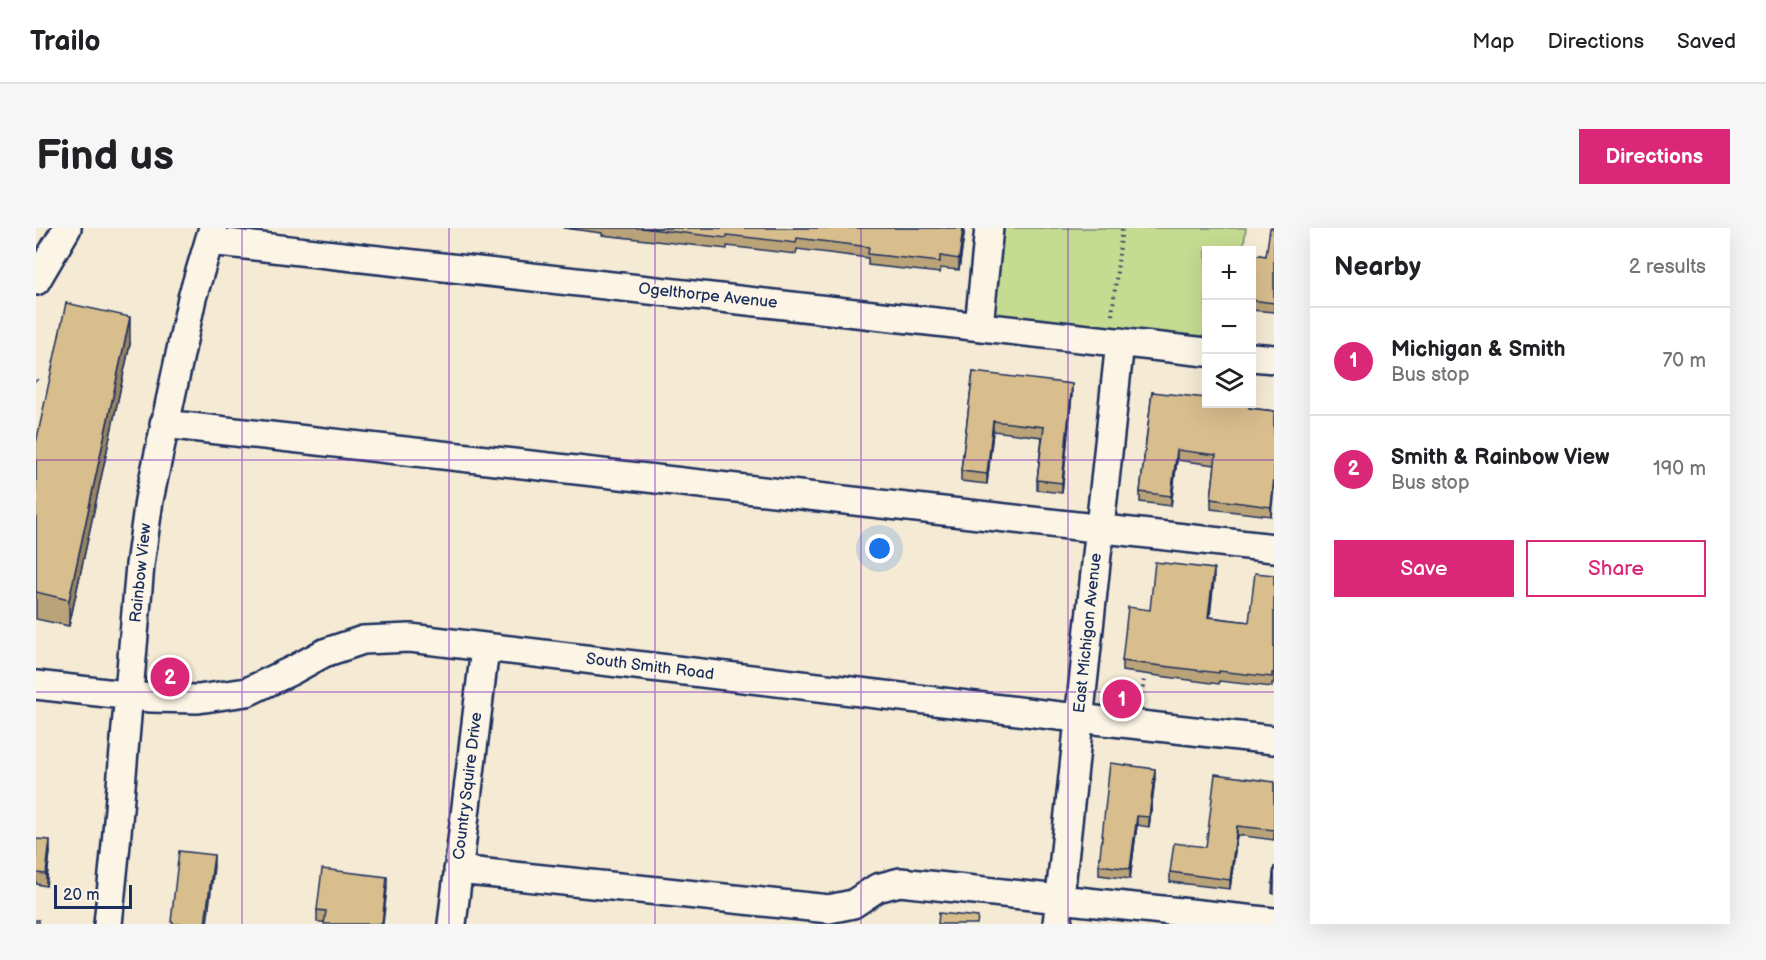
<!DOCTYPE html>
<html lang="en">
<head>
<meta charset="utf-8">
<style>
  body { margin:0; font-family:"Balsamiq Sans",sans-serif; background:#f6f6f6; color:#202124 }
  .controls { position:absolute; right:18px; top:18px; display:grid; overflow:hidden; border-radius:0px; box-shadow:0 6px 24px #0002 }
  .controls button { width:54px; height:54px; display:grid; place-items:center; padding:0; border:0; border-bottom:2px solid #e0e0e0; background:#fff; color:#202124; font:30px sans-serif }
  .scale { position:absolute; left:18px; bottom:15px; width:78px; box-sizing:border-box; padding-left:6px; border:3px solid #1b2f5e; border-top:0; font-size:16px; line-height:21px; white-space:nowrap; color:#1b2f5e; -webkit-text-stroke:4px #fcf5e5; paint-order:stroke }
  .you { position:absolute; left:844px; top:321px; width:21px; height:21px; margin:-15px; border:4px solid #fff; border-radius:50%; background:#1a73e8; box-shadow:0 0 0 9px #1a73e833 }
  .badge { display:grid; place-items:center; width:39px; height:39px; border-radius:50%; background:#db2777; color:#fff; font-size:20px; font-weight:700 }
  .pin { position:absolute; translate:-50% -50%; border:3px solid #fff; box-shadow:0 2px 6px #0006 }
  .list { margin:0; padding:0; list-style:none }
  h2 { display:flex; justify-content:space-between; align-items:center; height:78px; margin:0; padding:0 24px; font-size:26px }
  h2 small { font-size:20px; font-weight:400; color:#757577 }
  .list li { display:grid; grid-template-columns:39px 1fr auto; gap:18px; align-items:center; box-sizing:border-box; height:108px; padding:0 24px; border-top:2px solid #e0e0e0 }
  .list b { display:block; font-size:22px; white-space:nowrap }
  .list p { margin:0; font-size:20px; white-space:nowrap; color:#757577 }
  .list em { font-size:20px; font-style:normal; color:#757577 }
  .actions { display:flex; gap:12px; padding:18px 24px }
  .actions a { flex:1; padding:14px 0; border:2px solid #db2777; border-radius:0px; text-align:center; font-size:21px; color:#db2777 }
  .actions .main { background:#db2777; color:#fff }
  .icon { flex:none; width:33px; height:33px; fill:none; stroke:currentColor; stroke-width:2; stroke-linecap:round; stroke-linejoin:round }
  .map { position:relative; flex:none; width:1238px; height:696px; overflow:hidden; border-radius:0px }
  header { display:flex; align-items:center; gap:36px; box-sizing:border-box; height:84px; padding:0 30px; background:#fff; border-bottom:2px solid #e0e0e0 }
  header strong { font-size:28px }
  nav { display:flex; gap:33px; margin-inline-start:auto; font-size:21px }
  .intro { display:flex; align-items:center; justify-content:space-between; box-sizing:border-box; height:144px; padding:0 36px }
  h1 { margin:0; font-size:42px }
  .button { padding:15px 27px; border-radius:0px; background:#db2777; color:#fff; font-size:21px; font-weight:700 }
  main { display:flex; gap:36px; padding:0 36px }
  aside { flex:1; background:#fff; border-radius:0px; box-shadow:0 6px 24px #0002 }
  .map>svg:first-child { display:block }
  .green { fill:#c5db91; stroke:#708578; stroke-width:1.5 }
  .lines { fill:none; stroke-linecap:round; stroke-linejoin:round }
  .minor-casing { stroke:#1b2f5e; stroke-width:32 }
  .path { stroke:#1b2f5e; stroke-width:4; stroke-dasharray:1.5 4.5; stroke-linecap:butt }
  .minor { stroke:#fcf5e5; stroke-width:27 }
  .wall { fill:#baa379; stroke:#1b2f5e; stroke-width:1.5 }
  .shaded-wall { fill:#978463; stroke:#1b2f5e; stroke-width:1.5 }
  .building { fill:#d8bd8d; stroke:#1b2f5e; stroke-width:1.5 }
  .grid { fill:none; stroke:#7b2cbf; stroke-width:1.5; stroke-opacity:0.55 }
  .labels { text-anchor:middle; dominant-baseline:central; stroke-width:4.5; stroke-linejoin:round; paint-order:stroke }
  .street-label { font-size:16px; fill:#1b2f5e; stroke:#fcf5e5 }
</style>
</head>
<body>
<header>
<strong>Trailo</strong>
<nav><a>Map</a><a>Directions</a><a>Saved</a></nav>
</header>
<div class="intro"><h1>Find us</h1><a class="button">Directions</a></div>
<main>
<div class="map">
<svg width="1238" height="696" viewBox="0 0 1238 696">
  <rect width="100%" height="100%" fill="#f5ead3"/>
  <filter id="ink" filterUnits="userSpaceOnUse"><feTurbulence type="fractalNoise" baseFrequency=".0167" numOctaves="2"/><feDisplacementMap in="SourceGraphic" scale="12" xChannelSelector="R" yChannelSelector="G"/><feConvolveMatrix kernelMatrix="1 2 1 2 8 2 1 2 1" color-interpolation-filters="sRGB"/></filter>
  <g filter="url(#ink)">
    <path class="green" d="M 959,0 L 1210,0 L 1207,22 L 1170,22 L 1170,116 L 949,92 Z"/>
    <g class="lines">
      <g class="minor-casing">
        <path id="minor" d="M 173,13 L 1170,124
          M 0,53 L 31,0
          M 943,98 L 953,0
          M 1216,129 L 1238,131
          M 128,196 L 1238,320
          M 0,457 L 115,470 L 162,471 L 211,464 L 257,442 L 288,425 L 327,412 L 374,410 L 1015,487 L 1238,512
          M 422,642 L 793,681 L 817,676 L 841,660 L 864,654 L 1238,694
          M 72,696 L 80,616 L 104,337 L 113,272 L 156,70 L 177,0
          M 416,696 L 449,420
          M 1021,696 L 1084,114"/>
      </g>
      <path class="path" d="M 1076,87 L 1086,0
        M 0,152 L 1,153
        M 1106,466 L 1108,451"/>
      <use href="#minor" class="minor"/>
    </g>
    <path class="wall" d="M 527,0 L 928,0 L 928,7 L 923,42 L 904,40 L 904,45 L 832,37 L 832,30 L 761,21 L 760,26 L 691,18 L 691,21 L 566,7 L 566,5 Z
      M 1238,0 L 1238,84 L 1215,82 L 1215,26 L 1230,28 Z
      M 94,116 L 33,398 L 0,391 L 0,215 Z
      M 937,144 L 1036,166 L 1026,265 L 1001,262 L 1001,252 L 1006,209 L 957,203 L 951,256 L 925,253 L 925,243 Z
      M 1116,164 L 1213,180 L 1238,183 L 1235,288 L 1175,281 L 1175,271 L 1179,237 L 1141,232 L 1135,278 L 1104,274 L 1104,264 Z
      M 1238,347 L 1238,455 L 1236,455 L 1236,459 L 1183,453 L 1183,456 L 1086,443 L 1086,433 L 1114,382 L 1178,351 L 1174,389 L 1213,394 Z
      M 1119,550 L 1113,599 L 1101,597 L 1094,651 L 1063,647 L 1063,637 Z
      M 1238,554 L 1238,612 L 1201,607 L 1194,661 L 1134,654 L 1134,644 L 1170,619 Z
      M 0,611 L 14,624 L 10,658 L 0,656 Z
      M 1238,638 L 1238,666 L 1236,665 Z
      M 351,661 L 288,694 L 281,694 L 281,682 Z"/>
    <path class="shaded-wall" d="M 927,0 L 928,7 L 923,42 L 923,31 Z
      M 94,89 L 94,116 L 33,398 L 33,372 Z
      M 1036,156 L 1036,166 L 1026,265 L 1026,255 Z
      M 957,193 L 957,203 L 951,256 L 951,246 Z
      M 1141,222 L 1141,232 L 1135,278 L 1135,268 Z
      M 1238,250 L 1238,260 L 1235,288 L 1235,279 Z
      M 1178,341 L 1178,351 L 1172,399 L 1172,389 Z
      M 1119,541 L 1119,550 L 1113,599 L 1113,589 Z
      M 1101,588 L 1101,597 L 1094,651 L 1094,641 Z
      M 1201,598 L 1201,607 L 1194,661 L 1194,652 Z
      M 14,612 L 14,624 L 10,658 L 10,646 Z
      M 178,627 L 178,639 L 171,696 L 169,696 Z
      M 351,649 L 351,661 L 347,696 L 346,696 Z"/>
    <path class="building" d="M 605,0 L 927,0 L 923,31 L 904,28 L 904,34 L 832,26 L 833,19 L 761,10 L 760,15 L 691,7 L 691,10 Z
      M 1234,0 L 1238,0 L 1238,75 L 1215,72 L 1215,26 L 1230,28 Z
      M 30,75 L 94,89 L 33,372 L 0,364 L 0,215 Z
      M 937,144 L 1036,156 L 1026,255 L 1001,252 L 1008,199 L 957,193 L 951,246 L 925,243 Z
      M 1116,164 L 1170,170 L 1170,176 L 1213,176 L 1213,180 L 1238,183 L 1238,250 L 1235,279 L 1175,271 L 1180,227 L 1141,222 L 1135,268 L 1104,264 Z
      M 1119,334 L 1178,341 L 1172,389 L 1213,394 L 1219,345 L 1238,347 L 1238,445 L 1236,445 L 1236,449 L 1183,443 L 1183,445 L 1086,433 L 1092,379 L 1114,382 Z
      M 1074,535 L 1119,541 L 1113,589 L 1101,588 L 1094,641 L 1063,637 Z
      M 1179,546 L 1238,554 L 1238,602 L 1201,598 L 1194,652 L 1134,644 L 1138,615 L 1170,619 Z
      M 0,611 L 14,612 L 10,646 L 0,645 Z
      M 143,623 L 178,627 L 169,696 L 137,696 L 137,694 L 135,694 Z
      M 1238,638 L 1238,656 L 1236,656 Z
      M 286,641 L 351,649 L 346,696 L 288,696 L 290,683 L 281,682 Z
      M 903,685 L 942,689 L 941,696 L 902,696 Z
      M 0,692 L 3,692 L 3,696 L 0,696 Z"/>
  </g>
  <path class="grid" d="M 206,0 L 206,696M 413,0 L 413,696M 619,0 L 619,696M 825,0 L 825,696M 1032,0 L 1032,696M 0,232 L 1238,232M 0,464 L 1238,464"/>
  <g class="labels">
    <g class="street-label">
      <text transform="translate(672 68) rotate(6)">Ogelthorpe Avenue</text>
      <text transform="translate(105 345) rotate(-84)">Rainbow View</text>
      <text transform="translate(1052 405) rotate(-84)">East Michigan Avenue</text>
      <text transform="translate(614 439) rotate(7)">South Smith Road</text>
      <text transform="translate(432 558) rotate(-83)">Country Squire Drive</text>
    </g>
  </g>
</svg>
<div class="controls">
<button>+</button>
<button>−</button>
<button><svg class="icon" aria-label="layers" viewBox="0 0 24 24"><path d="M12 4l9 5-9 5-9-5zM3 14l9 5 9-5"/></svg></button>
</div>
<div class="scale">20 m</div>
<div class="you"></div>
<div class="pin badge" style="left:1086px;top:471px">1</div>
<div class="pin badge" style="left:134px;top:449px">2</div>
</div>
<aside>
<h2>Nearby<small>2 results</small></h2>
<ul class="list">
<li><span class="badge">1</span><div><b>Michigan &amp; Smith</b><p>Bus stop</p></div><em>70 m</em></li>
<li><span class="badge">2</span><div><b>Smith &amp; Rainbow View</b><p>Bus stop</p></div><em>190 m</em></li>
</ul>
<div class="actions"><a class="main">Save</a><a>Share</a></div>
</aside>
</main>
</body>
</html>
